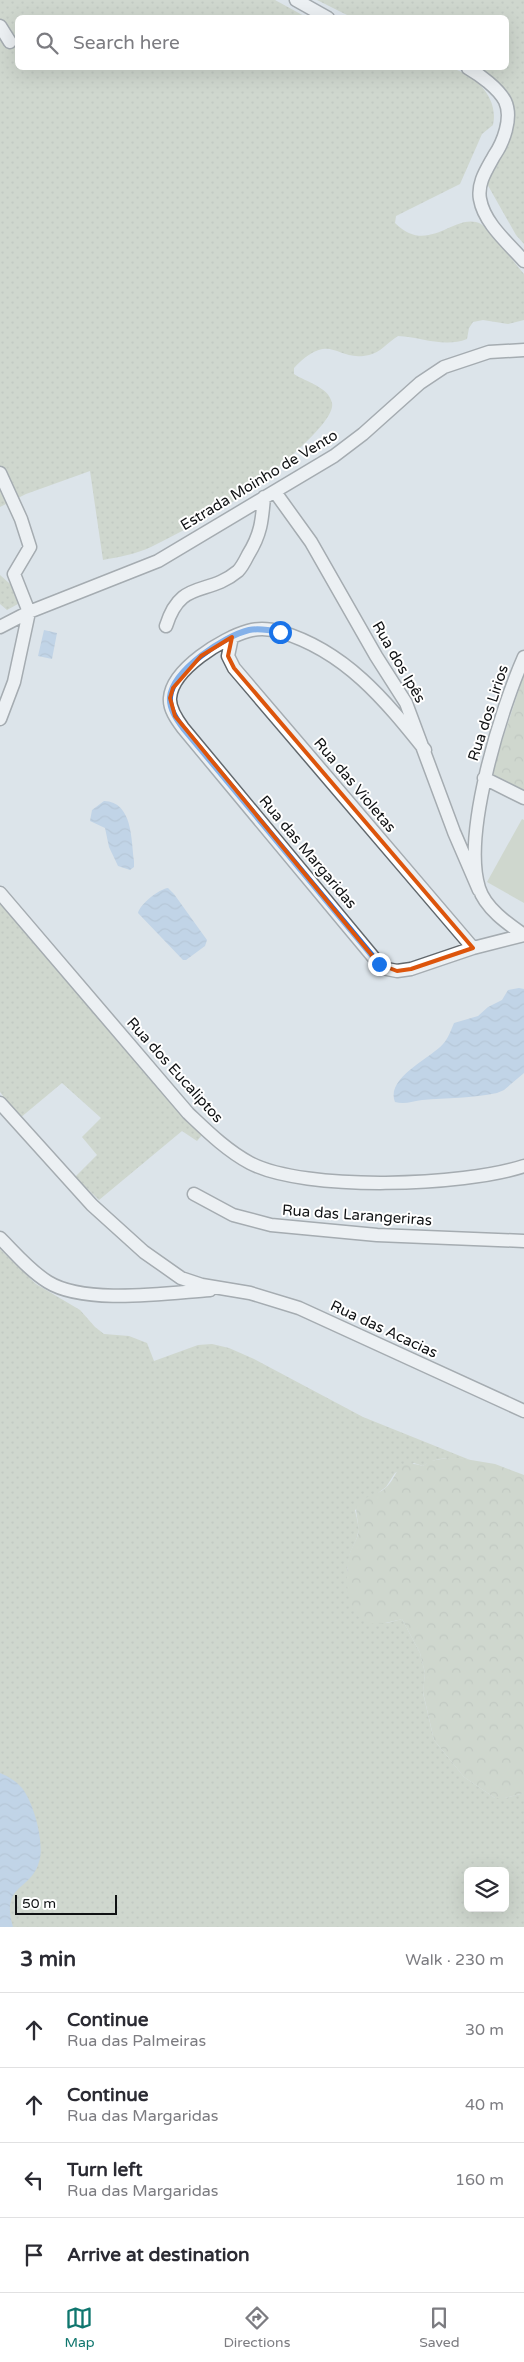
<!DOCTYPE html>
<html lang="en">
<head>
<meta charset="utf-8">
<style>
  body { margin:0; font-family:"Varela Round",sans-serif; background:#f7f7f7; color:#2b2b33 }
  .controls { position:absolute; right:15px; bottom:15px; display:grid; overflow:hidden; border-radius:8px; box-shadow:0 5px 20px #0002 }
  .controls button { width:45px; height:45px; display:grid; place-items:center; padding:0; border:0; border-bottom:1px solid #e1e1e2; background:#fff; color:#2b2b33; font:25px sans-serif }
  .scale { position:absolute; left:15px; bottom:12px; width:102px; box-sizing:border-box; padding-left:5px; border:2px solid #101214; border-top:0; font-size:14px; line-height:18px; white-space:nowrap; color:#101214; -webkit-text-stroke:4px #fff; paint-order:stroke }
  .stop { position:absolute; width:15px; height:15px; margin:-11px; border:4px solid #1a73e8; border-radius:50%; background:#fff }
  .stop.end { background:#1a73e8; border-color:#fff; box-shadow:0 1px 5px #0008 }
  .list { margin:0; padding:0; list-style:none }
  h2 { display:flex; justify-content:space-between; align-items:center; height:65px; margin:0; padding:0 20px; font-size:21px }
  h2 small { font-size:16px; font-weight:400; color:#7c7c81 }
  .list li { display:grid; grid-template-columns:32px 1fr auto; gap:15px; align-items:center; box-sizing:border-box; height:75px; padding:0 20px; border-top:1px solid #e1e1e2 }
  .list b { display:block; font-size:19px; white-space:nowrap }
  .list p { margin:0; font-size:16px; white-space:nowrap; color:#7c7c81 }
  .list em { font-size:16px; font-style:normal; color:#7c7c81 }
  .icon { flex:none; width:28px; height:28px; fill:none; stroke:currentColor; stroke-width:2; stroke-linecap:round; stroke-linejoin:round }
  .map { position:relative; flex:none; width:524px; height:1927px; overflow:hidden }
  .search { position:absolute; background:#fff; box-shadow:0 5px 20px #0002; left:15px; right:15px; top:15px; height:55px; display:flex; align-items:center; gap:12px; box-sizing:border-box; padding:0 18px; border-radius:8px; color:#7c7c81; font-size:19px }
  .sheet { height:365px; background:#fff }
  nav { display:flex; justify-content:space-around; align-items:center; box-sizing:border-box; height:70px; border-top:1px solid #e1e1e2; background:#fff; font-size:14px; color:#7c7c81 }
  nav a { display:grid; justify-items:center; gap:2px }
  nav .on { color:#0f766e }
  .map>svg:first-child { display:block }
  .grass { fill:url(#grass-dots); fill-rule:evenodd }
  .forest { fill:url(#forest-crowns) }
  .pitch { fill:#bec7ad }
  .water { fill:url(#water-waves) }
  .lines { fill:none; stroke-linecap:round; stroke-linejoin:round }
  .street-casing { stroke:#62686d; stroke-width:15 }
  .street { stroke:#fff; stroke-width:12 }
  .route { stroke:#1a73e8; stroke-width:6 }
  .marked { fill:none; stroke:#dd550c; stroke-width:4; stroke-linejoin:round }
  .labels { text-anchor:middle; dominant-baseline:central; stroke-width:4; stroke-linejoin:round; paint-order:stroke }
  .street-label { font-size:15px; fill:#101214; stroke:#fff }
</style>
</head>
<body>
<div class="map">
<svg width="524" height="1927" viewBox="0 0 524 1927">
  <defs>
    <pattern id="grass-dots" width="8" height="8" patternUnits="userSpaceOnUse" patternTransform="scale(1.25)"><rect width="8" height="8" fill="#bec7ad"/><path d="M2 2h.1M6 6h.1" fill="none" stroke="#a2aa94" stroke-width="1.8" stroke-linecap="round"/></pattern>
    <pattern id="forest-crowns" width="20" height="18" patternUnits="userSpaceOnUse" patternTransform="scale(1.25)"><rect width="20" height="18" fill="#bec7ad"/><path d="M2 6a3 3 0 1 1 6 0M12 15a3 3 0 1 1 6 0" fill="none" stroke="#a2aa94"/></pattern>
    <pattern id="water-waves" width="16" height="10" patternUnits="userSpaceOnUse" patternTransform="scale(1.25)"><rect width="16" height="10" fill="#a0c1e4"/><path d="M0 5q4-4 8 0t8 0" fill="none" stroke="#89a5c3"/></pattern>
  </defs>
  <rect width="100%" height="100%" fill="#dce4ea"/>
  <path class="grass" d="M 0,0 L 275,0 L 306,17 L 18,18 L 18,68 L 451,68 C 476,75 499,98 493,125 L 482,134 L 460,184 L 396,216 L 395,223 C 429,257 455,211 481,224 C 488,228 517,266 524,274 L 524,320 L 508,324 L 483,320 L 473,322 L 469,328 L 467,339 C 444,348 421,337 398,336 C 388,342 380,353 369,355 C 335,363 332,329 294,368 L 294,374 C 306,382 329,387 332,403 C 337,425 247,493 228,505 C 203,520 177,534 151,547 C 136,554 119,557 103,560 L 90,471 L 26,494 L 0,507 Z
    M 317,0 L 524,0 L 524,244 L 516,235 L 486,182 L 506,142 L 500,85 L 482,68 L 506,68 L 506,18 L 351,17 Z
    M 0,575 L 27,599 L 7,610 L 0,604 Z
    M 0,901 L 203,1134 L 197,1141 L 182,1131 L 99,1200 L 75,1177 L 97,1155 L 82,1137 L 101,1118 L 62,1083 L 20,1118 L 0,1092 Z
    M 0,1249 L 36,1284 L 80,1310 L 95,1327 L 104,1334 L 129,1336 L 147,1343 L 154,1361 L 198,1345 L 212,1344 L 229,1348 L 254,1359 L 363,1417 L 470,1460 C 454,1457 437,1456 423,1466 L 414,1463 L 395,1473 L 386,1487 L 355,1510 L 359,1529 L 356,1540 L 350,1553 L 347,1571 L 373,1623 L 387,1623 L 402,1619 L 420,1653 L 425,1673 L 423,1693 L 434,1740 L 464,1777 L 495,1798 L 505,1798 L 524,1793 L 524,1927 L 0,1927 ZM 468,1871 L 505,1871 L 505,1908 L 468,1908 Z"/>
  <path class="forest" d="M 524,674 L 524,791 L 491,775 Z
    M 453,1457 L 495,1464 L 524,1475 L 524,1793 L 505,1798 L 495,1798 L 464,1777 L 434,1740 L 423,1692 L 425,1673 L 420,1653 L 402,1619 C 390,1622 372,1628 361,1619 C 344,1605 346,1574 349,1556 C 351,1548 356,1542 358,1534 C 360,1523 354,1513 357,1503 C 365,1497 375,1495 383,1490 C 400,1478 393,1457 423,1466 L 430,1461 Z"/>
  <path class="pitch" d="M 522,819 L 524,820 L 524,903 L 487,882 Z"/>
  <path class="water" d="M 44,630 L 57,633 L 52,659 L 38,656 Z
    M 104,801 C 133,802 131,840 134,861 L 134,867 L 130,870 L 118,866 L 109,847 L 105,828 L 90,821 L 92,810 Z
    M 168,888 L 174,894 L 207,940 L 205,946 L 186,960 L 183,960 L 138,913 C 140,904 159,889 168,888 Z
    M 519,988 L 524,989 L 524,1073 L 504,1090 L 497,1093 C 472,1098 447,1098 422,1100 C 414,1101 404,1105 395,1102 C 385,1078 431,1058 443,1044 C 448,1039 451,1030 454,1023 L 478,1016 L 488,1007 L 502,1000 L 508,990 Z
    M 0,1773 C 8,1776 16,1781 22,1788 C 34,1803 45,1844 39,1862 C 31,1891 0,1884 13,1927 L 0,1927 Z"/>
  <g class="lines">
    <g class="street-casing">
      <path id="street" d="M 296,0 L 328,18
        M 0,26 L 10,42
        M 468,68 C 480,75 498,88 505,101 C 513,118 503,143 494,156 C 487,169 477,183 480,199 C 484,223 508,243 524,261
        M 0,473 L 21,519 L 30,547 L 14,574 L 29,612 L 14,682 L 0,719
        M 275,492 L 311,542 L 376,656 L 406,703 L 454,832 L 479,890
        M 166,626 C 181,578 207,597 238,571 C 242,567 245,561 248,555 C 261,534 262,521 264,497
        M 0,627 L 29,612 L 158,561 L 334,456 L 363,434 L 420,383 L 444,367 L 489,352 L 524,350
        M 232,637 L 228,656 L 234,668 L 473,948
        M 524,657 C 501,709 462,834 479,888 C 485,908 508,924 524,935
        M 425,750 C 385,700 345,651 281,632 C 271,629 258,628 248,631 C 223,638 172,669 170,698 C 169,709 177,720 183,728 L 379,964 L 387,969 L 397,971 L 411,969 L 473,948 L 524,935
        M 484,778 L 524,798
        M 0,893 L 188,1113 C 207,1131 226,1150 250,1163 C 306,1192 464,1186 524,1166
        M 0,1103 L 92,1205 L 144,1252 L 181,1278 L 202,1285 L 250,1293 L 299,1308 L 524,1411
        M 194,1194 L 233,1215 L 271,1225 L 377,1235 L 524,1241
        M 0,1238 C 15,1253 30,1271 48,1282 C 85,1305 167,1293 210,1290"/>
    </g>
    <use href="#street" class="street"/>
  </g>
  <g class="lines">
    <path class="route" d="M 280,632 C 270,630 259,628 249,630 C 224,636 173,670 170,697 C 169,709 177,720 183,728 L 379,964"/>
  </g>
  <path d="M0 0H524V1927H0ZM 232,637 L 228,656 L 234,668 L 473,948 L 411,969 L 397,971 L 379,964 L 175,716 L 170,698 L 173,688 L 201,656 Z" fill="#dce4ea" fill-opacity=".55" fill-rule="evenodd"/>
  <path class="marked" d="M 232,637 L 228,656 L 234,668 L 473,948 L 411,969 L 397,971 L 379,964 L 175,716 L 170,698 L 173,688 L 201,656 Z"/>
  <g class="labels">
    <g class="street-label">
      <text transform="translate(259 480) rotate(-31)">Estrada Moinho de Vento</text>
      <text transform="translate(399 662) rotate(60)">Rua dos Ipês</text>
      <text transform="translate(488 713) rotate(-72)">Rua dos Lirios</text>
      <text transform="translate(355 785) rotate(50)">Rua das Violetas</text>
      <text transform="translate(308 852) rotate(50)">Rua das Margaridas</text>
      <text transform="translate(175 1070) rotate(48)">Rua dos Eucaliptos</text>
      <text transform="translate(357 1215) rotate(4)">Rua das Larangeriras</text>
      <text transform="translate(384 1329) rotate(25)">Rua das Acacias</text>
    </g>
  </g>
</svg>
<div class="controls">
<button><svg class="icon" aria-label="layers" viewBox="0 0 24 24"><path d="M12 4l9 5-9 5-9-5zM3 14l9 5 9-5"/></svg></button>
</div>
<div class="scale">50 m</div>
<div class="stop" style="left:280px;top:632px"></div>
<div class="stop end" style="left:379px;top:964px"></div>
<div class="search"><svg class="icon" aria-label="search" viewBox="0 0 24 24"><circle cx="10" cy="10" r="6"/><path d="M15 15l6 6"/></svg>Search here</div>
</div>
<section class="sheet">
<h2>3 min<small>Walk · 230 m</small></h2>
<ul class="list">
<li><svg class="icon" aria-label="ahead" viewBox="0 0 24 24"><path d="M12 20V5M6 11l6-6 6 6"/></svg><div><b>Continue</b><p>Rua das Palmeiras</p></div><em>30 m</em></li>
<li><svg class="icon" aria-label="ahead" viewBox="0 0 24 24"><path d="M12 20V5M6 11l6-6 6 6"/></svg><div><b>Continue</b><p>Rua das Margaridas</p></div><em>40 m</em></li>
<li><svg class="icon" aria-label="left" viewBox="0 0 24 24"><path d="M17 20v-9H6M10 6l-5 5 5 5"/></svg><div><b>Turn left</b><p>Rua das Margaridas</p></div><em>160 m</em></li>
<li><svg class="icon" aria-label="arrive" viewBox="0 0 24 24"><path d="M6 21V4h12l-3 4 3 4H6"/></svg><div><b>Arrive at destination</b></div></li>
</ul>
</section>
<nav>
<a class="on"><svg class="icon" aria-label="map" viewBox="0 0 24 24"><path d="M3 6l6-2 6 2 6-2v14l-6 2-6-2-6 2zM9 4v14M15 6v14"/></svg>Map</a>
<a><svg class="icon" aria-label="directions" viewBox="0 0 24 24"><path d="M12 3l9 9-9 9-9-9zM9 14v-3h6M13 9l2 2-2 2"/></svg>Directions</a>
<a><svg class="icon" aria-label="saved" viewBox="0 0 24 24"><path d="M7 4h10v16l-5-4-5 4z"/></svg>Saved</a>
</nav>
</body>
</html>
